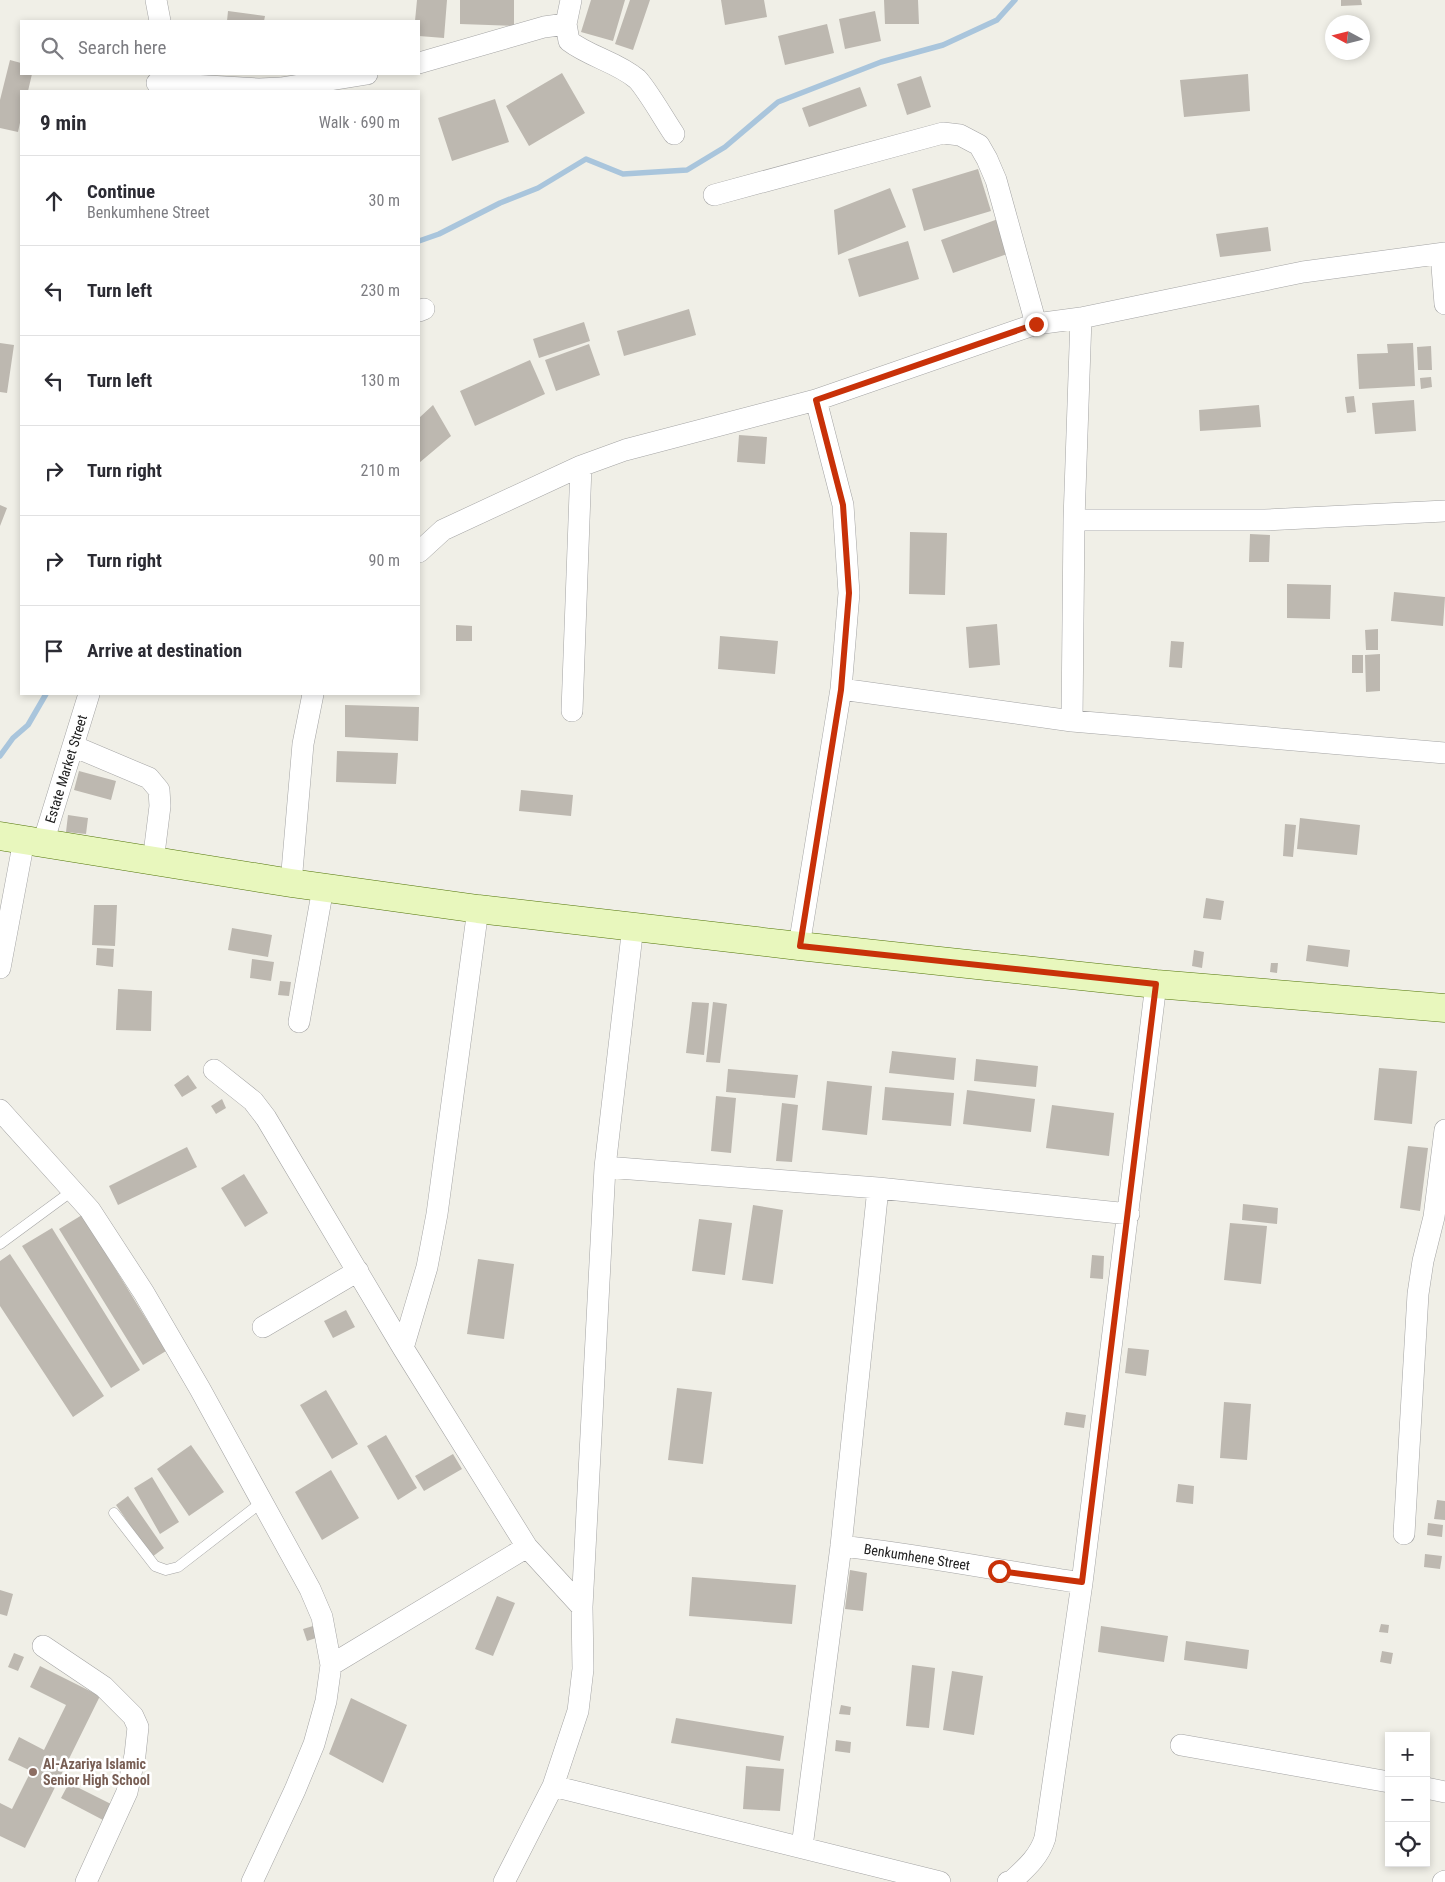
<!DOCTYPE html>
<html lang="en">
<head>
<meta charset="utf-8">
<style>
  body { margin:0; font-family:"Roboto Condensed",sans-serif; background:#f7f7f7; color:#2b2b33 }
  .controls { position:absolute; right:15px; bottom:15px; display:grid; overflow:hidden; border-radius:0px; box-shadow:0 2px 8px #0003 }
  .controls button { width:45px; height:45px; display:grid; place-items:center; padding:0; border:0; border-bottom:1px solid #e1e1e2; background:#fff; color:#2b2b33; font:25px sans-serif }
  .compass { position:absolute; left:1325px; top:15px; width:45px; height:45px; border-radius:50%; background:#fff; box-shadow:0 2px 8px #0003; rotate:277deg }
  .stop { position:absolute; width:15px; height:15px; margin:-11px; border:4px solid #c83108; border-radius:50%; background:#fff }
  .stop.end { background:#c83108; border-color:#fff; box-shadow:0 1px 5px #0008 }
  .list { margin:0; padding:0; list-style:none }
  h2 { display:flex; justify-content:space-between; align-items:center; height:65px; margin:0; padding:0 20px; font-size:21px }
  h2 small { font-size:16px; font-weight:400; color:#7c7c81 }
  .list li { display:grid; grid-template-columns:32px 1fr auto; gap:15px; align-items:center; box-sizing:border-box; height:90px; padding:0 20px; border-top:1px solid #e1e1e2 }
  .list b { display:block; font-size:19px; white-space:nowrap }
  .list p { margin:0; font-size:16px; white-space:nowrap; color:#7c7c81 }
  .list em { font-size:16px; font-style:normal; color:#7c7c81 }
  .icon { flex:none; width:28px; height:28px; fill:none; stroke:currentColor; stroke-width:2; stroke-linecap:round; stroke-linejoin:round }
  .map { position:relative; flex:none; width:1445px; height:1882px; overflow:hidden }
  .search { position:absolute; background:#fff; box-shadow:0 2px 8px #0003; left:20px; top:20px; width:400px; height:55px; display:flex; align-items:center; gap:12px; box-sizing:border-box; padding:0 18px; border-radius:0px; color:#7c7c81; font-size:19px }
  .panel { position:absolute; background:#fff; box-shadow:0 2px 8px #0003; left:20px; top:90px; width:400px; height:605px; border-radius:0px }
  .map>svg:first-child { display:block }
  .lines { fill:none; stroke-linecap:round; stroke-linejoin:round }
  .stream { stroke:#a9c5dc; stroke-width:5.5 }
  .building { fill:#bdb8b0 }
  .lane-casing { stroke:#a4a4a4; stroke-width:11 }
  .street-casing { stroke:#a4a4a4; stroke-width:22 }
  .secondary-casing { stroke:#527409; stroke-width:29 }
  .lane { stroke:#fff; stroke-width:10 }
  .street { stroke:#fff; stroke-width:21 }
  .secondary { stroke:#e8f7bd; stroke-width:28 }
  .route { stroke:#c83108; stroke-width:6 }
  .education-dot { fill:#8d6e63; stroke:#fff; stroke-width:2 }
  .labels { text-anchor:middle; dominant-baseline:central; stroke-width:5; stroke-linejoin:round; paint-order:stroke }
  .street-label { font-size:14px; fill:#202020; stroke:#fff }
  .education-label { font-size:14px; font-weight:bold; fill:#785e54; stroke:#fff; text-anchor:start }
</style>
</head>
<body>
<div class="map">
<svg width="1445" height="1882" viewBox="0 0 1445 1882">
  <rect width="100%" height="100%" fill="#f0efe7"/>
  <g class="lines">
    <path class="stream" d="M 419,241 L 439,234 L 500,203 L 538,188 L 586,159 L 623,174 L 687,170 L 725,147 L 778,102 L 881,62 L 943,45 L 997,20 L 1015,0
      M 0,756 L 13,738 L 28,725 L 46,694"/>
  </g>
  <path class="building" d="M 417,0 L 447,0 L 444,38 L 419,36 L 419,21 L 415,21 Z
    M 460,0 L 514,0 L 514,26 L 460,24 Z
    M 591,0 L 625,0 L 613,41 L 581,32 Z
    M 630,0 L 650,0 L 633,50 L 615,44 Z
    M 721,0 L 764,0 L 767,17 L 725,25 Z
    M 884,0 L 918,0 L 919,24 L 885,24 Z
    M 1341,0 L 1361,0 L 1362,5 L 1341,6 Z
    M 228,11 L 265,16 L 264,21 L 227,21 Z
    M 875,11 L 881,41 L 845,49 L 839,19 Z
    M 827,24 L 834,53 L 785,65 L 778,36 Z
    M 10,60 L 21,63 L 21,74 L 32,74 L 28,91 L 21,91 L 21,118 L 18,132 L 0,128 L 0,100 Z
    M 562,73 L 585,113 L 529,146 L 506,106 Z
    M 1248,74 L 1250,111 L 1184,117 L 1180,80 Z
    M 921,76 L 931,107 L 907,115 L 897,84 Z
    M 860,87 L 867,106 L 809,127 L 802,108 Z
    M 495,99 L 509,142 L 452,161 L 438,118 Z
    M 978,169 L 991,211 L 924,231 L 912,189 Z
    M 890,188 L 906,227 L 838,255 L 834,210 Z
    M 998,219 L 1010,253 L 953,273 L 941,240 Z
    M 1268,227 L 1271,251 L 1220,257 L 1216,234 Z
    M 908,241 L 919,279 L 859,297 L 848,259 Z
    M 689,309 L 696,335 L 624,356 L 617,331 Z
    M 584,322 L 590,341 L 539,358 L 533,339 Z
    M 0,343 L 14,345 L 7,393 L 0,392 Z
    M 1413,343 L 1415,386 L 1359,389 L 1357,354 L 1388,353 L 1387,344 Z
    M 589,344 L 600,375 L 556,391 L 545,360 Z
    M 1431,346 L 1432,370 L 1418,370 L 1417,347 Z
    M 530,360 L 545,394 L 475,426 L 460,391 Z
    M 1431,377 L 1432,387 L 1421,389 L 1420,378 Z
    M 1354,396 L 1356,412 L 1347,413 L 1345,397 Z
    M 1414,400 L 1416,431 L 1375,434 L 1372,403 Z
    M 433,405 L 451,436 L 419,463 L 419,418 Z
    M 1259,405 L 1261,427 L 1200,431 L 1199,410 Z
    M 739,435 L 767,437 L 765,464 L 737,462 Z
    M 0,505 L 7,508 L 0,526 Z
    M 910,532 L 947,533 L 945,595 L 909,594 Z
    M 1250,534 L 1270,535 L 1269,562 L 1249,562 Z
    M 1287,584 L 1331,585 L 1330,619 L 1287,618 Z
    M 1394,592 L 1445,597 L 1443,626 L 1391,621 Z
    M 997,624 L 1000,665 L 969,668 L 966,627 Z
    M 456,625 L 472,626 L 472,641 L 456,641 Z
    M 1378,629 L 1378,650 L 1366,650 L 1365,630 Z
    M 720,636 L 778,641 L 775,674 L 718,669 Z
    M 1171,641 L 1184,642 L 1182,668 L 1169,667 Z
    M 1380,654 L 1380,691 L 1366,692 L 1365,655 Z
    M 1352,655 L 1363,655 L 1363,673 L 1352,673 Z
    M 345,705 L 419,707 L 418,741 L 345,737 Z
    M 337,751 L 398,753 L 396,784 L 336,782 Z
    M 79,771 L 116,781 L 111,800 L 74,790 Z
    M 521,790 L 573,795 L 571,816 L 519,811 Z
    M 68,815 L 88,818 L 86,834 L 66,832 Z
    M 1300,818 L 1360,825 L 1357,855 L 1297,849 Z
    M 1285,824 L 1296,825 L 1293,857 L 1283,856 Z
    M 1206,898 L 1224,901 L 1221,920 L 1203,918 Z
    M 94,905 L 117,905 L 115,946 L 92,945 Z
    M 232,928 L 272,935 L 268,957 L 228,950 Z
    M 1308,945 L 1350,950 L 1348,967 L 1306,961 Z
    M 97,948 L 114,949 L 113,967 L 96,965 Z
    M 1194,950 L 1204,952 L 1202,968 L 1192,966 Z
    M 252,959 L 274,962 L 271,981 L 250,978 Z
    M 1271,963 L 1278,963 L 1277,973 L 1270,972 Z
    M 280,981 L 291,982 L 289,996 L 278,995 Z
    M 118,989 L 152,991 L 151,1031 L 116,1030 Z
    M 692,1002 L 709,1003 L 704,1055 L 686,1053 Z
    M 713,1002 L 727,1004 L 720,1063 L 706,1062 Z
    M 892,1051 L 956,1058 L 954,1080 L 889,1073 Z
    M 976,1059 L 1038,1066 L 1036,1087 L 974,1081 Z
    M 1379,1068 L 1417,1071 L 1412,1124 L 1374,1120 Z
    M 728,1069 L 798,1075 L 795,1098 L 726,1092 Z
    M 188,1075 L 197,1088 L 182,1097 L 174,1085 Z
    M 827,1081 L 872,1086 L 867,1135 L 822,1130 Z
    M 885,1087 L 954,1093 L 951,1126 L 882,1120 Z
    M 967,1090 L 1035,1099 L 1031,1132 L 963,1124 Z
    M 716,1096 L 736,1098 L 731,1153 L 711,1151 Z
    M 222,1099 L 226,1108 L 216,1114 L 211,1106 Z
    M 782,1103 L 798,1105 L 792,1162 L 776,1161 Z
    M 1052,1105 L 1114,1113 L 1109,1156 L 1046,1148 Z
    M 1408,1146 L 1428,1148 L 1420,1211 L 1400,1208 Z
    M 187,1147 L 197,1167 L 118,1205 L 109,1186 Z
    M 244,1174 L 268,1213 L 245,1227 L 221,1188 Z
    M 1243,1204 L 1278,1208 L 1277,1224 L 1242,1220 Z
    M 753,1205 L 783,1210 L 773,1284 L 742,1280 Z
    M 82,1215 L 166,1351 L 143,1365 L 59,1229 Z
    M 699,1219 L 732,1223 L 725,1275 L 692,1271 Z
    M 1230,1223 L 1267,1226 L 1261,1284 L 1224,1280 Z
    M 52,1228 L 140,1370 L 111,1388 L 22,1246 Z
    M 10,1254 L 104,1396 L 73,1417 L 0,1306 L 0,1261 Z
    M 1092,1255 L 1104,1256 L 1103,1279 L 1090,1278 Z
    M 478,1259 L 514,1264 L 504,1339 L 467,1334 Z
    M 346,1310 L 355,1327 L 333,1338 L 324,1321 Z
    M 1128,1348 L 1149,1350 L 1146,1376 L 1125,1373 Z
    M 677,1388 L 712,1392 L 703,1464 L 668,1460 Z
    M 326,1390 L 358,1444 L 332,1459 L 300,1405 Z
    M 1224,1402 L 1251,1404 L 1247,1460 L 1220,1458 Z
    M 1066,1412 L 1086,1415 L 1084,1428 L 1064,1425 Z
    M 386,1435 L 417,1488 L 398,1500 L 367,1446 Z
    M 191,1445 L 224,1492 L 189,1516 L 157,1469 Z
    M 453,1454 L 462,1469 L 424,1491 L 415,1476 Z
    M 331,1470 L 359,1518 L 322,1540 L 295,1492 Z
    M 152,1477 L 179,1522 L 160,1534 L 134,1488 Z
    M 1178,1484 L 1194,1486 L 1193,1504 L 1176,1502 Z
    M 128,1496 L 164,1548 L 152,1557 L 116,1505 Z
    M 1437,1500 L 1445,1501 L 1445,1520 L 1434,1519 Z
    M 1428,1523 L 1443,1525 L 1442,1537 L 1427,1535 Z
    M 1425,1554 L 1442,1556 L 1440,1569 L 1424,1567 Z
    M 850,1570 L 867,1573 L 863,1611 L 845,1609 Z
    M 692,1577 L 796,1585 L 792,1624 L 689,1616 Z
    M 0,1590 L 13,1594 L 7,1616 L 0,1614 Z
    M 497,1596 L 515,1603 L 493,1656 L 475,1649 Z
    M 1381,1624 L 1389,1625 L 1388,1633 L 1379,1632 Z
    M 313,1626 L 316,1638 L 307,1641 L 303,1629 Z
    M 1101,1626 L 1168,1636 L 1164,1662 L 1098,1652 Z
    M 1186,1641 L 1249,1650 L 1247,1669 L 1184,1660 Z
    M 1382,1651 L 1393,1653 L 1391,1664 L 1380,1662 Z
    M 14,1653 L 24,1657 L 18,1671 L 8,1667 Z
    M 912,1665 L 935,1668 L 929,1728 L 906,1726 Z
    M 40,1666 L 100,1696 L 25,1848 L 0,1836 L 0,1803 L 12,1809 L 31,1771 L 8,1760 L 19,1737 L 44,1750 L 66,1705 L 30,1687 Z
    M 952,1671 L 983,1676 L 974,1735 L 943,1730 Z
    M 351,1698 L 407,1725 L 383,1783 L 329,1754 Z
    M 841,1705 L 851,1707 L 850,1715 L 839,1714 Z
    M 676,1718 L 784,1736 L 780,1761 L 671,1743 Z
    M 836,1740 L 851,1742 L 850,1753 L 835,1751 Z
    M 746,1766 L 784,1769 L 780,1811 L 743,1809 Z
    M 69,1783 L 111,1804 L 103,1820 L 61,1798 Z"/>
  <g class="lines">
    <g class="lane-casing">
      <path id="lane" d="M 0,1244 L 72,1191
        M 114,1513 L 155,1566 L 166,1570 L 178,1567 L 262,1502"/>
    </g>
    <g class="street-casing">
      <path id="street" d="M 156,0 L 160,21
        M 566,24 L 569,41 C 590,57 617,62 637,79 C 647,89 665,121 674,134
        M 419,63 L 544,27 L 566,24 L 571,0
        M 157,83 L 259,89 L 281,88 L 367,74
        M 714,195 L 943,133 L 960,135 L 979,145 L 987,159 L 996,180 L 1036,324
        M 1441,254 L 1445,304
        M 419,311 L 424,309
        M 1074,520 L 1265,520 L 1445,511
        M 419,552 L 443,530 L 581,466 L 625,450 L 816,400 L 1036,324 L 1081,318 L 1303,272 L 1445,253
        M 841,689 L 1072,721 L 1445,753
        M 572,711 L 581,466
        M 1072,721 L 1074,520 L 1081,318
        M 73,746 L 149,778 L 159,790 L 160,806 L 153,862
        M 43,843 L 89,694
        M 291,883 L 303,744 L 313,694
        M 799,946 L 841,689 L 849,593 L 843,505 L 816,400
        M 0,968 L 24,840
        M 299,1022 L 323,888
        M 214,1070 L 253,1101 L 266,1118 L 403,1348 L 527,1547 L 582,1607
        M 0,1110 L 90,1210 L 144,1293 L 200,1389 L 310,1589 L 322,1617 L 331,1665 L 326,1701 L 314,1744 L 295,1790 L 252,1882
        M 605,1167 L 878,1188 L 1129,1214
        M 263,1327 L 358,1271
        M 403,1348 L 427,1267 L 437,1214 L 478,909
        M 1404,1534 L 1418,1294 L 1423,1261 L 1434,1217 L 1445,1130
        M 841,1546 C 922,1555 1002,1571 1082,1583
        M 43,1646 L 104,1687 L 133,1716 L 138,1727 L 135,1755 L 127,1792 L 86,1882
        M 331,1665 L 527,1547
        M 1181,1745 L 1389,1782
        M 553,1786 L 940,1882
        M 1426,1788 L 1445,1792
        M 802,1847 L 841,1546 L 878,1188
        M 504,1882 L 553,1786 L 578,1711 L 583,1669 L 582,1607 L 605,1167 L 633,926
        M 1008,1882 L 1012,1881 C 1026,1868 1039,1857 1045,1838 L 1082,1583 L 1156,984
        M 1443,1882 L 1445,1881"/>
    </g>
    <g class="secondary-casing">
      <path id="secondary" d="M 0,836 L 291,883 L 478,909 L 799,946 L 1156,984 L 1445,1008"/>
    </g>
    <use href="#lane" class="lane"/>
    <use href="#street" class="street"/>
    <use href="#secondary" class="secondary"/>
  </g>
  <g class="lines">
    <path class="route" d="M 999,1571 L 1082,1582 L 1156,984 L 800,946 L 841,690 L 849,593 L 843,505 L 816,400 L 1036,324"/>
  </g>
  <circle class="education-dot" cx="33" cy="1772" r="5"/>
  <g class="labels">
    <g class="street-label">
      <text transform="translate(66 769) rotate(-73)">Estate Market Street</text>
      <text transform="translate(917 1557) rotate(9)">Benkumhene Street</text>
    </g>
    <g class="education-label">
      <text x="43" y="1764">Al-Azariya Islamic<tspan x="43" dy="16">Senior High School</tspan></text>
    </g>
  </g>
</svg>
<div class="controls">
<button>+</button>
<button>−</button>
<button><svg class="icon" aria-label="locate" viewBox="0 0 24 24"><circle cx="12" cy="12" r="6"/><path d="M12 2v4M12 18v4M2 12h4M18 12h4"/></svg></button>
</div>
<svg class="compass" viewBox="-18 -18 36 36"><path d="M0-13l5 13h-10z" fill="#e53935"/><path d="M0 13l5-13h-10z" fill="#7c7c81"/></svg>
<div class="stop" style="left:999px;top:1571px"></div>
<div class="stop end" style="left:1036px;top:324px"></div>
<div class="search"><svg class="icon" aria-label="search" viewBox="0 0 24 24"><circle cx="10" cy="10" r="6"/><path d="M15 15l6 6"/></svg>Search here</div>
<section class="panel">
<h2>9 min<small>Walk · 690 m</small></h2>
<ul class="list">
<li><svg class="icon" aria-label="ahead" viewBox="0 0 24 24"><path d="M12 20V5M6 11l6-6 6 6"/></svg><div><b>Continue</b><p>Benkumhene Street</p></div><em>30 m</em></li>
<li><svg class="icon" aria-label="left" viewBox="0 0 24 24"><path d="M17 20v-9H6M10 6l-5 5 5 5"/></svg><div><b>Turn left</b></div><em>230 m</em></li>
<li><svg class="icon" aria-label="left" viewBox="0 0 24 24"><path d="M17 20v-9H6M10 6l-5 5 5 5"/></svg><div><b>Turn left</b></div><em>130 m</em></li>
<li><svg class="icon" aria-label="right" viewBox="0 0 24 24"><path d="M7 20v-9h11M14 6l5 5-5 5"/></svg><div><b>Turn right</b></div><em>210 m</em></li>
<li><svg class="icon" aria-label="right" viewBox="0 0 24 24"><path d="M7 20v-9h11M14 6l5 5-5 5"/></svg><div><b>Turn right</b></div><em>90 m</em></li>
<li><svg class="icon" aria-label="arrive" viewBox="0 0 24 24"><path d="M6 21V4h12l-3 4 3 4H6"/></svg><div><b>Arrive at destination</b></div></li>
</ul>
</section>
</div>
</body>
</html>
